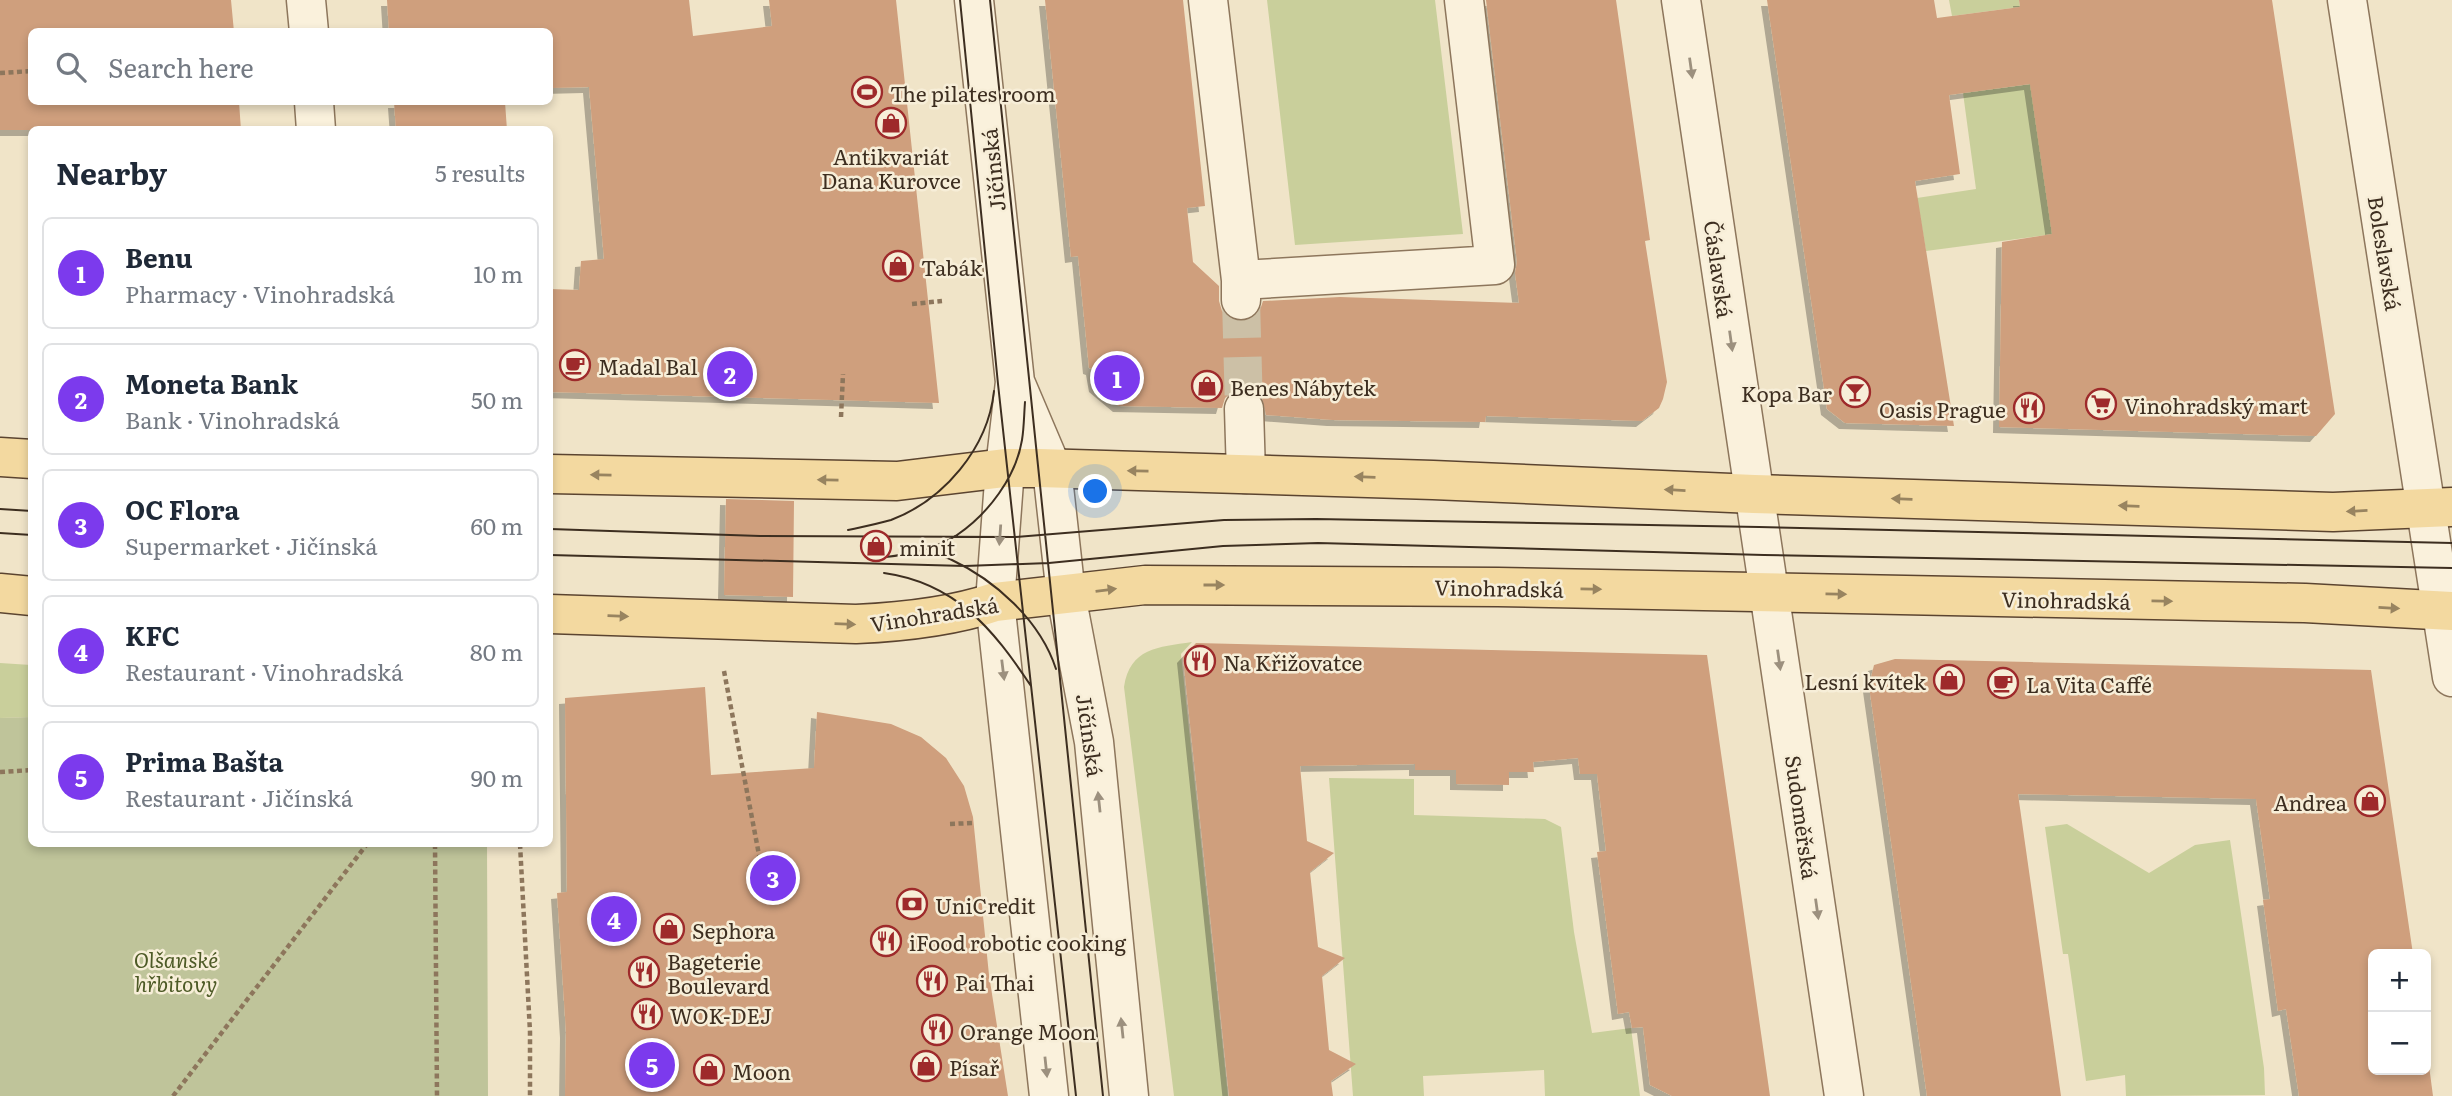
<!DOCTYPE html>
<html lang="en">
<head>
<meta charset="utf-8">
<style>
  body { margin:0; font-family:Literata,serif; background:#f2f2f3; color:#1f2937 }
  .controls { position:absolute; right:21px; bottom:21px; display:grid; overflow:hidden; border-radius:10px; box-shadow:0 4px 10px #0003 }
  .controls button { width:63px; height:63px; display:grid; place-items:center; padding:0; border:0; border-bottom:2px solid #e0e1e3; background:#fff; color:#1f2937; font:35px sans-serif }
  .you { position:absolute; left:1096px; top:492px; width:24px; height:24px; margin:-18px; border:5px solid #fff; border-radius:50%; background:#1a73e8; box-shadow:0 0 0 10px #1a73e833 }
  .badge { display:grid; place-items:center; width:46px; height:46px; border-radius:50%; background:#7c3aed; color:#fff; font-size:23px; font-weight:700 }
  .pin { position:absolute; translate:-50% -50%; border:4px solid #fff; box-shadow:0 2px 7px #0006 }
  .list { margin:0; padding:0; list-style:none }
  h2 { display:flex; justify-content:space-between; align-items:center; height:91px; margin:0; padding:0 28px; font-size:30px }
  h2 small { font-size:23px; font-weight:400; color:#747a83 }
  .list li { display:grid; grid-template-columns:46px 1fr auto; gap:21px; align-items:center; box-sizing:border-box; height:112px; margin:0 14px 14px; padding:0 14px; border:2px solid #e0e1e3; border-radius:10px }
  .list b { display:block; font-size:26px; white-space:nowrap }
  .list p { margin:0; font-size:23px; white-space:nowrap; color:#747a83 }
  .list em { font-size:23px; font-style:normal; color:#747a83 }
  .icon { flex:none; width:38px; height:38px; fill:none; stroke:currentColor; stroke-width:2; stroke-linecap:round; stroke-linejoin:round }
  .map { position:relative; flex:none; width:2452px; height:1096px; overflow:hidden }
  .search { position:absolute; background:#fff; box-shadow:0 4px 10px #0003; left:28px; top:28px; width:525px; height:77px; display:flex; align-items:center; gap:18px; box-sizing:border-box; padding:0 24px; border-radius:10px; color:#747a83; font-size:26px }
  .panel { position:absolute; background:#fff; box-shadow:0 4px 10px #0003; left:28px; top:126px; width:525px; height:721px; border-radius:10px }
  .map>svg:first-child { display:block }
  .green { fill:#c9cf9b }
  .cemetery { fill:#bfc49a }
  .building { fill:#cf9f7d; filter:url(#shadow) }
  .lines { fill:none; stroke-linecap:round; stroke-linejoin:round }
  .minor-tunnel { stroke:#ccc0a6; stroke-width:38; stroke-dasharray:38 19; stroke-linecap:butt }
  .minor-casing { stroke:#8d765c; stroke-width:41 }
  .major-casing { stroke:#5b4430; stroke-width:41 }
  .path { stroke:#8d765c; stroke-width:4.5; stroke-dasharray:5 3.5; stroke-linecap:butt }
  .minor { stroke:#faf1dc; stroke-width:38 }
  .major { stroke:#f3d9a0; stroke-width:38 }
  .tram { stroke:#3d2e20; stroke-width:2 }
  .oneway { fill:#9c907e }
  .oneway2 { fill:#988460 }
  .labels { text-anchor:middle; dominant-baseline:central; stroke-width:5; stroke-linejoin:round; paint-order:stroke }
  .poi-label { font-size:21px; fill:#3d2e20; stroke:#f7eed8; text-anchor:start }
  .street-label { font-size:21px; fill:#3d2e20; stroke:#f7eed8 }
  .park-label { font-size:21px; font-style:italic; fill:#4d5a26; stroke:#f7eed8 }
</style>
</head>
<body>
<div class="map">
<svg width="2452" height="1096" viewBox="0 0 2452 1096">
  <defs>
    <filter id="shadow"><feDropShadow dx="-6" dy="6" stdDeviation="0" flood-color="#0004"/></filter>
  </defs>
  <rect width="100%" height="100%" fill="#f0e4c8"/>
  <path class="green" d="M 1267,0 L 1435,0 L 1463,234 L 1295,245 Z
    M 1949,0 L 2019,0 L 2020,7 L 1952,16 Z
    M 2031,84 L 2054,234 L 1926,251 L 1917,198 L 1976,189 L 1963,93 Z
    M 1192,642 L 1181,654 L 1228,1096 L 1174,1096 L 1124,687 C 1130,648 1158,647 1192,642 Z
    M 0,663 L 31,665 L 31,717 L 0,718 Z
    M 1329,778 L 1414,779 L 1414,815 L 1545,819 L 1561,827 L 1574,932 L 1592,1033 L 1631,1028 L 1640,1096 L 1545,1096 L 1544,1070 L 1423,1076 L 1424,1096 L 1353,1096 Z
    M 2067,824 L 2149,873 L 2195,845 L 2230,840 L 2264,1068 L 2265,1095 L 2126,1096 L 2125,1075 L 2086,1081 L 2068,954 L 2063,954 L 2045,827 Z"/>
  <path class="cemetery" d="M 31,717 L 32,844 L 487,844 L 488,1096 L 0,1096 L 0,718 Z"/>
  <path class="building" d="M 0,0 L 231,0 L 234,32 L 32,32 L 32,102 L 239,102 L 241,130 L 0,130 Z
    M 387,0 L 689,0 L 693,36 L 772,26 L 769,0 L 896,0 L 939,403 L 550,392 L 550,289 L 579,290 L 581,261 L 604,259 L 589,87 L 550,88 L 550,32 L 389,32 Z
    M 1045,0 L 1183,0 L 1205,206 L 1187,208 L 1193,262 L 1219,286 L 1219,301 L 1222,311 L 1230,319 L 1240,322 L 1252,319 L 1260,310 L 1263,301 L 1340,297 L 1519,303 L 1515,273 L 1517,262 L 1486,0 L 1616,0 L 1650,240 L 1645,241 L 1667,382 L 1663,399 L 1659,408 L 1642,421 L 1486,416 L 1485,422 L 1333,420 L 1266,415 L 1262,397 L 1254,389 L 1244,387 L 1232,391 L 1225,398 L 1222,408 L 1119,406 L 1095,386 L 1092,369 L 1089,368 L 1078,256 L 1071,257 Z
    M 1767,0 L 1934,0 L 1937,18 L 2020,7 L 2019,0 L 2272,0 L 2335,414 L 2316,436 L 1999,427 L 2002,242 L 2052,234 L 2030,84 L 1949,95 L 1960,174 L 1915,181 L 1954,426 L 1845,423 L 1827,409 Z
    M 394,102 L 505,102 L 507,130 L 396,130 Z
    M 726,499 L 794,501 L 793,597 L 724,595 Z
    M 1196,643 L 1707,655 L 1770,1096 L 1672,1096 L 1650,1085 L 1643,1027 L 1632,1028 L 1629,1012 L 1618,1014 L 1597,852 L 1606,851 L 1597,774 L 1580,774 L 1578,758 L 1533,762 L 1534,772 L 1509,772 L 1509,785 L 1456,784 L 1456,770 L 1415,770 L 1415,764 L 1300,766 L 1307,841 L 1334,853 L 1310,872 L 1318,947 L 1345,958 L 1322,976 L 1329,1050 L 1356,1064 L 1331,1081 L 1333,1096 L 1229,1096 L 1183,657 Z
    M 1895,659 L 2371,670 L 2413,954 L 2373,954 L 2373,1070 L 2426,1070 L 2426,1043 L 2433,1096 L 2299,1096 L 2286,1009 L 2278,1011 L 2263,900 L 2270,899 L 2256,799 L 2018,794 L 2061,1096 L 1927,1096 L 1869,686 L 1874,665 Z
    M 705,687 L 711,775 L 814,768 L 817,712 L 891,724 L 921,737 L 946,758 L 964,786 L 973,817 L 989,975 L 1008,1096 L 565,1096 L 566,1032 L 557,893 L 567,892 L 565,698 Z"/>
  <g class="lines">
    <path class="minor-tunnel" d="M 1241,300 L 1244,409"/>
    <g class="minor-casing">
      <path id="minor" d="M 306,0 L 309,32
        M 974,0 L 1015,382 L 1005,468 L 995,602 L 1049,1096
        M 1208,0 L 1241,280 L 1241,300
        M 1681,0 L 1844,1096
        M 2347,0 L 2452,677
        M 314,102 L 316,130
        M 1241,280 L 1495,265 L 1464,0
        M 1015,382 L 1052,469 L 1066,595 L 1094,742 L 1129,1096
        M 1244,409 L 1246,474"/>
    </g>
    <g class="major-casing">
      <path id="major" d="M 0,457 L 32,459
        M 550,474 L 897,481 L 1005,468 L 1039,468 L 1433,480 L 1754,494 L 2333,512 L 2452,507
        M 0,593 L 32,596
        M 550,614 L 856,624 C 902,622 951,617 995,602 L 1145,585 L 1498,587 L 2305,603 L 2452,611"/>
    </g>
    <path class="path" d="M 0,73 L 32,71
      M 912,304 L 942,301
      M 841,417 L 843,374
      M 724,671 L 764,881
      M 0,772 L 32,770
      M 950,824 L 972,823
      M 435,844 L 437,1096
      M 520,844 L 530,1032 L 530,1096
      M 173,1096 L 367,844"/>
    <use href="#minor" class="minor"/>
    <use href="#major" class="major"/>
    <path class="tram" d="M 960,0 L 998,384 L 1076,1096
      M 990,0 L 1103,1096
      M 0,509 L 32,511
      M 550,529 L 760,536 L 1016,537 L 1224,520 L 1316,519 L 1759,527 L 2452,543
      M 848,530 C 862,527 877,524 891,520 C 944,500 988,448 994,391
      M 0,533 L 32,535
      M 920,547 C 931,549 940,555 950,559 C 995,580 1040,620 1056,669
      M 550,555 L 965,566 L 1049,563 L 1223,546 L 1318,543 L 1764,555 L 2452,568
      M 886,557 C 906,555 940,547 957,535 C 988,514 1016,477 1022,440 C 1024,428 1024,415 1025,402
      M 884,573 C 956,583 993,629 1031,686"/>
  </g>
  <defs><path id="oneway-solid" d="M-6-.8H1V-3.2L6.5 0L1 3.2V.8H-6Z" transform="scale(1.75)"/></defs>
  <g class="oneway">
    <use href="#oneway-solid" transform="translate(1691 68) rotate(82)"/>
    <use href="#oneway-solid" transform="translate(1731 341) rotate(82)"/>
    <use href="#oneway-solid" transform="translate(1000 535) rotate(94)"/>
    <use href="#oneway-solid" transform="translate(1779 660) rotate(82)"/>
    <use href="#oneway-solid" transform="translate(1003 670) rotate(83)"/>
    <use href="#oneway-solid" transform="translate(1099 802) rotate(-96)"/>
    <use href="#oneway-solid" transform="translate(1817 909) rotate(82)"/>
    <use href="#oneway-solid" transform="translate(1122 1028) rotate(-96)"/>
    <use href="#oneway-solid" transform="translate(1046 1067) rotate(84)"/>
  </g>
  <g class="oneway2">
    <use href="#oneway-solid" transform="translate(1138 471) rotate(-179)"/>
    <use href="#oneway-solid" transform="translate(601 475) rotate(-179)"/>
    <use href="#oneway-solid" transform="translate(1365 477) rotate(-178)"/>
    <use href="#oneway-solid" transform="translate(828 480) rotate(-179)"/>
    <use href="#oneway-solid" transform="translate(1675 490) rotate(-177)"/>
    <use href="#oneway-solid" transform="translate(1902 499) rotate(-178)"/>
    <use href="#oneway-solid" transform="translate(2129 506) rotate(-178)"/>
    <use href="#oneway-solid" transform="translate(2357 511) rotate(177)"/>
    <use href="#oneway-solid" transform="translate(1214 585)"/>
    <use href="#oneway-solid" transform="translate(1591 589) rotate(1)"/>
    <use href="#oneway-solid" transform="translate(1106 590) rotate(-7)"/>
    <use href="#oneway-solid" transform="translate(1836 594) rotate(1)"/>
    <use href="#oneway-solid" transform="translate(2162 601) rotate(1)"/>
    <use href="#oneway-solid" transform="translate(2389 608) rotate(3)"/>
    <use href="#oneway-solid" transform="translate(618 616) rotate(2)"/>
    <use href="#oneway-solid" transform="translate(845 624) rotate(2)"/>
  </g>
  <defs>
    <g id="stadium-ring" transform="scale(1.575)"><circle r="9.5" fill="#f7eed8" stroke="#9e2a2b" stroke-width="1.5"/><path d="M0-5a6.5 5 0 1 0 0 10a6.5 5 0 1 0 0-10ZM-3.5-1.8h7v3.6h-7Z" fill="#9e2a2b"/></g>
    <g id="shop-ring" transform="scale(1.575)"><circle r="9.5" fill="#f7eed8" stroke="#9e2a2b" stroke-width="1.5"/><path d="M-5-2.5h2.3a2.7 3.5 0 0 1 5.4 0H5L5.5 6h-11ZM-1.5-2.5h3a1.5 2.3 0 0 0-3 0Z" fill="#9e2a2b"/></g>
    <g id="cafe-ring" transform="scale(1.575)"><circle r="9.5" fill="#f7eed8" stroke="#9e2a2b" stroke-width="1.5"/><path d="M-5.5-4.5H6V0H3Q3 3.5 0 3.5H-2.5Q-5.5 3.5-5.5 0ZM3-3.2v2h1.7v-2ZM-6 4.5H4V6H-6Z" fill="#9e2a2b"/></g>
    <g id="bar-ring" transform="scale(1.575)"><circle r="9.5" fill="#f7eed8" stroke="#9e2a2b" stroke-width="1.5"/><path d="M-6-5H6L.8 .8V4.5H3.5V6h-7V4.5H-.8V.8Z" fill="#9e2a2b"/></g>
    <g id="supermarket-ring" transform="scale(1.575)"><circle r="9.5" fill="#f7eed8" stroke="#9e2a2b" stroke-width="1.5"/><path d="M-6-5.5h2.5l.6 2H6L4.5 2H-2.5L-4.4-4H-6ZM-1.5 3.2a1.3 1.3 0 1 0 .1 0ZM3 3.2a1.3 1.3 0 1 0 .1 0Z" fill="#9e2a2b"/></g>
    <g id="restaurant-ring" transform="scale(1.575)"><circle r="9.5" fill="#f7eed8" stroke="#9e2a2b" stroke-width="1.5"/><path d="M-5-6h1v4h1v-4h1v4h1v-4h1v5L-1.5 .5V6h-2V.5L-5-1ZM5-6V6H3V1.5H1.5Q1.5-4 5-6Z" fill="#9e2a2b"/></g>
    <g id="bank-ring" transform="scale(1.575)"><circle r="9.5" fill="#f7eed8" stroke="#9e2a2b" stroke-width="1.5"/><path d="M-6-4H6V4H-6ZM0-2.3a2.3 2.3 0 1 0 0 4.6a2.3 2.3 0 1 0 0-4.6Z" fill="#9e2a2b"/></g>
  </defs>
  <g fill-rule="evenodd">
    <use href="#stadium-ring" x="867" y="92"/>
    <use href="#shop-ring" x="891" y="123"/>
    <use href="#shop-ring" x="898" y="266"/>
    <use href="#cafe-ring" x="575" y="365"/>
    <use href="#shop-ring" x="1207" y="386"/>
    <use href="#bar-ring" x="1855" y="392"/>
    <use href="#supermarket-ring" x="2101" y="404"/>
    <use href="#restaurant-ring" x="2029" y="408"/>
    <use href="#shop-ring" x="876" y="546"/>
    <use href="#restaurant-ring" x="1200" y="661"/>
    <use href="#shop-ring" x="1949" y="680"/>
    <use href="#cafe-ring" x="2003" y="683"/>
    <use href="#shop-ring" x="2370" y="801"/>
    <use href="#bank-ring" x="912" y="904"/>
    <use href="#shop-ring" x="669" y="929"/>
    <use href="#restaurant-ring" x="886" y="941"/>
    <use href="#restaurant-ring" x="644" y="972"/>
    <use href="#restaurant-ring" x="932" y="981"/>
    <use href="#restaurant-ring" x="647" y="1014"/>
    <use href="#restaurant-ring" x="937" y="1030"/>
    <use href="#shop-ring" x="926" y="1066"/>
    <use href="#shop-ring" x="709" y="1070"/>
  </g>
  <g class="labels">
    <g class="poi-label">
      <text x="890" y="92">The pilates room</text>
      <text x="891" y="155" text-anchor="middle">Antikvariát<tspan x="891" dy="24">Dana Kurovce</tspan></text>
      <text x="921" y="266">Tabák</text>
      <text x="598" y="365">Madal Bal</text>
      <text x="1230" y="386">Benes Nábytek</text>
      <text x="1832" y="392" text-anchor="end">Kopa Bar</text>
      <text x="2124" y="404">Vinohradský mart</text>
      <text x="2006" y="408" text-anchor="end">Oasis Prague</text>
      <text x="899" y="546">minit</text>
      <text x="1223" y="661">Na Křižovatce</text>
      <text x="1926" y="680" text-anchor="end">Lesní kvítek</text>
      <text x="2026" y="683">La Vita Caffé</text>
      <text x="2347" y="801" text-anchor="end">Andrea</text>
      <text x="935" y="904">UniCredit</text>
      <text x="692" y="929">Sephora</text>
      <text x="909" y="941">iFood robotic cooking</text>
      <text x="667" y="960">Bageterie<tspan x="667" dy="24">Boulevard</tspan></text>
      <text x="955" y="981">Pai Thai</text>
      <text x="670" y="1014">WOK-DEJ</text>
      <text x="960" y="1030">Orange Moon</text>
      <text x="949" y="1066">Písař</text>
      <text x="732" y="1070">Moon</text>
    </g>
    <g class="street-label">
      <text transform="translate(992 170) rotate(-96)">Jičínská</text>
      <text transform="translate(2386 253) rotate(81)">Boleslavská</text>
      <text transform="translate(1720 269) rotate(82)">Čáslavská</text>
      <text transform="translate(1499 587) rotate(1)">Vinohradská</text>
      <text transform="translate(2066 599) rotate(1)">Vinohradská</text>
      <text transform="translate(934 613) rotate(-9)">Vinohradská</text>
      <text transform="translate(1091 735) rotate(82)">Jičínská</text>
      <text transform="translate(1803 817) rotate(82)">Sudoměřská</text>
    </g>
    <g class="park-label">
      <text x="176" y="958">Olšanské<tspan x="176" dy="24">hřbitovy</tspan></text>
    </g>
  </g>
</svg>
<div class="controls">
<button>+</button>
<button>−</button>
</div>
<div class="you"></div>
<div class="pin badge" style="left:1117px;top:378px">1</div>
<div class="pin badge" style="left:730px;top:374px">2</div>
<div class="pin badge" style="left:773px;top:878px">3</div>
<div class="pin badge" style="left:614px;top:919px">4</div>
<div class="pin badge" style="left:652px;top:1065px">5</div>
<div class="search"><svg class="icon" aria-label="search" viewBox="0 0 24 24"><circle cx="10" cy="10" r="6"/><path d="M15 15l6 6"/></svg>Search here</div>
<section class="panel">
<h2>Nearby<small>5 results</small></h2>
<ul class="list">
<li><span class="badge">1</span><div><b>Benu</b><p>Pharmacy · Vinohradská</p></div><em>10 m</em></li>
<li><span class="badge">2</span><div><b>Moneta Bank</b><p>Bank · Vinohradská</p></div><em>50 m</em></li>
<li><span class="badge">3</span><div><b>OC Flora</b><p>Supermarket · Jičínská</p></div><em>60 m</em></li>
<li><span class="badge">4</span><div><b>KFC</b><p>Restaurant · Vinohradská</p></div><em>80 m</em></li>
<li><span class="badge">5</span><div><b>Prima Bašta</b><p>Restaurant · Jičínská</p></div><em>90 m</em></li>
</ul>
</section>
</div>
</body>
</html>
